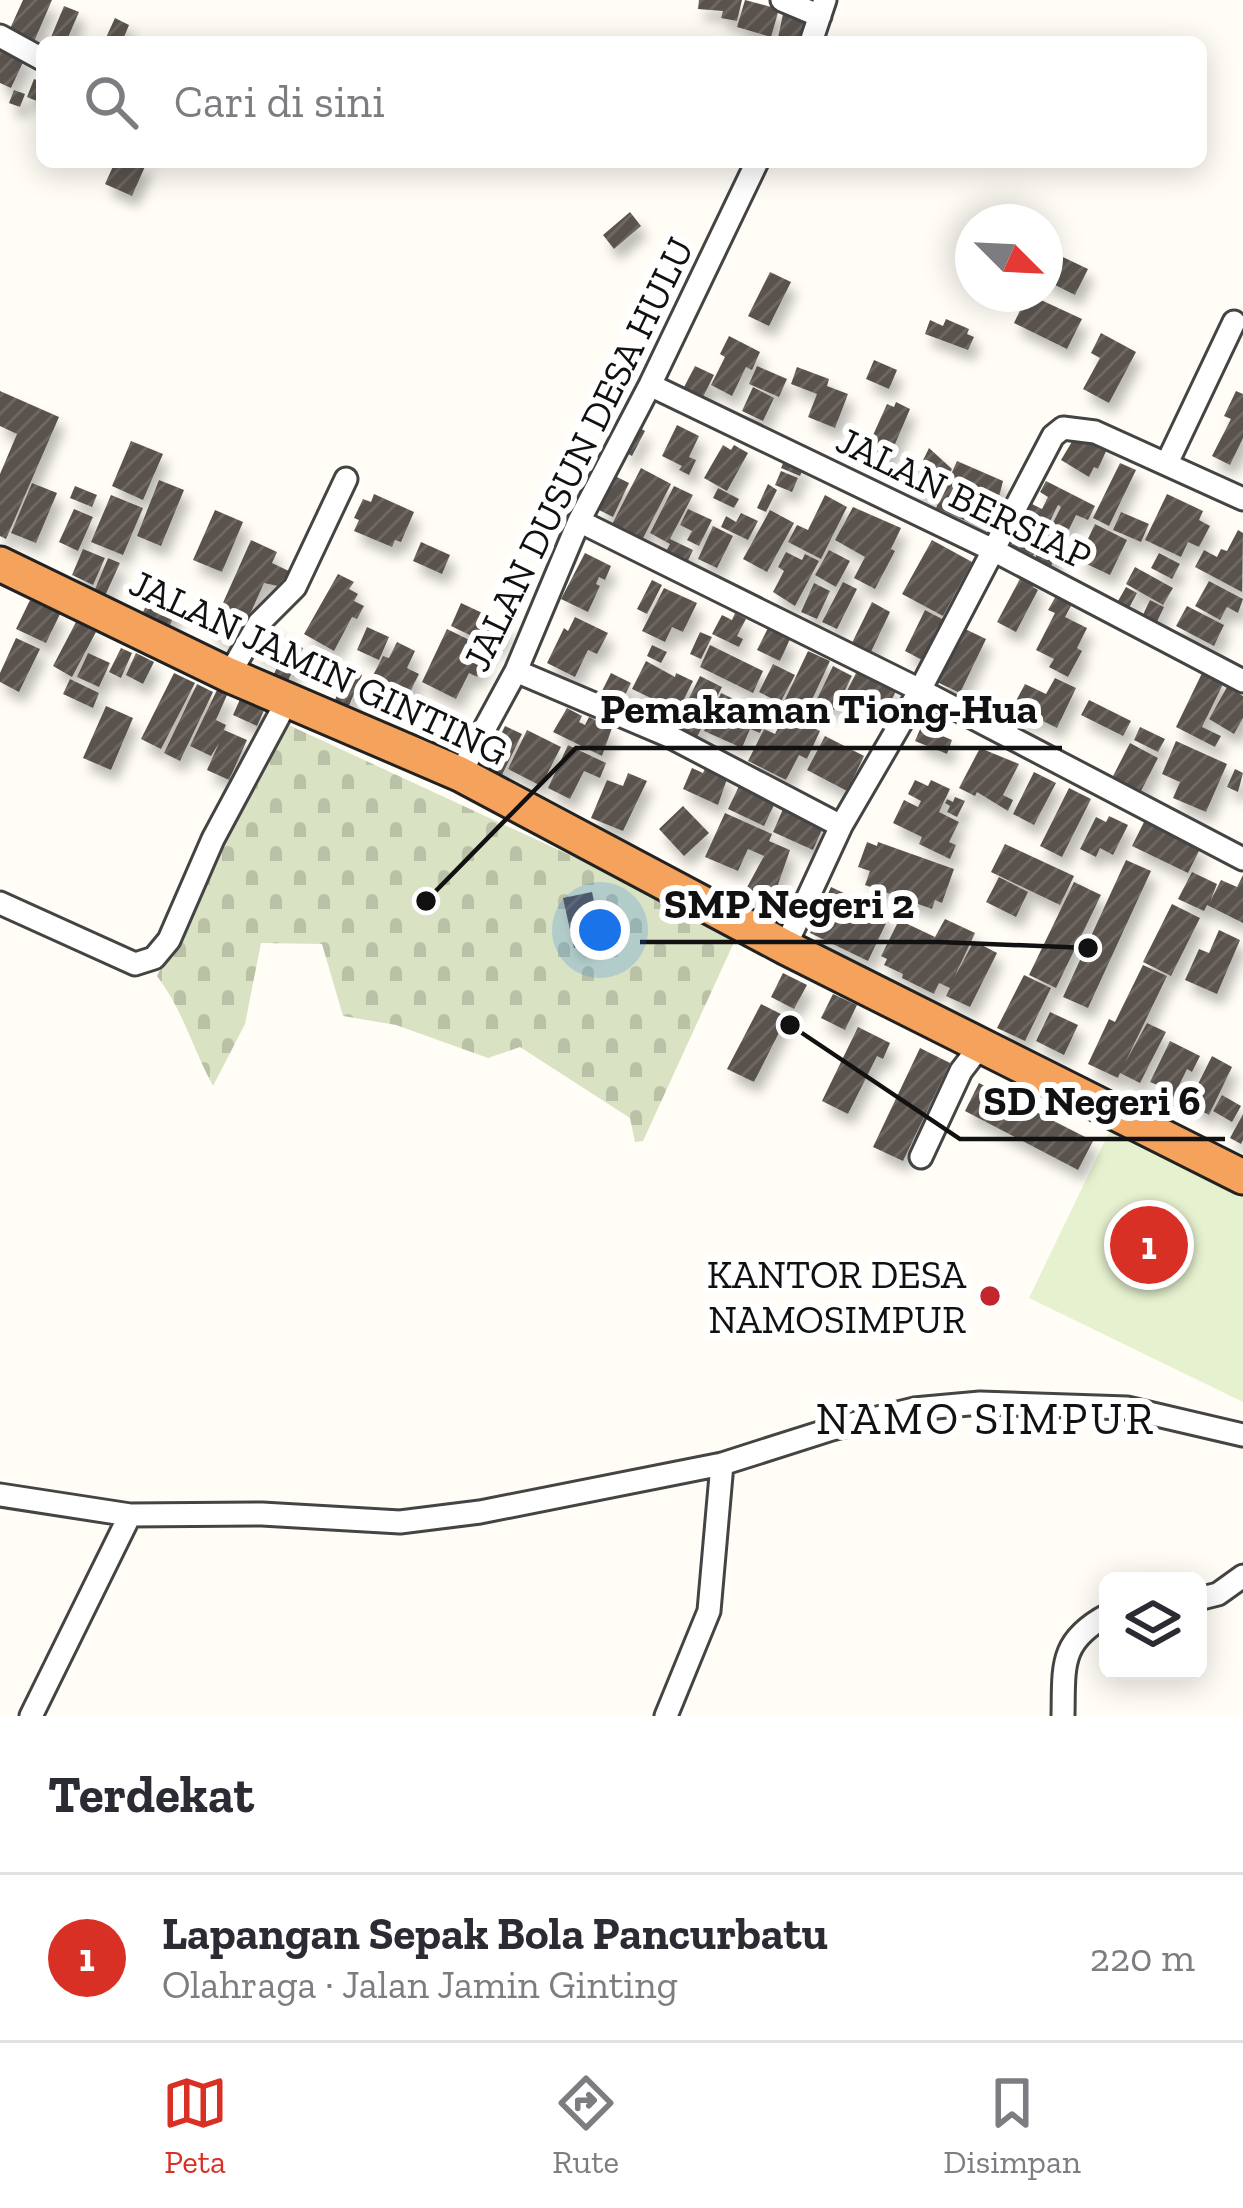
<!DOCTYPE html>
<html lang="id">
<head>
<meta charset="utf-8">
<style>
  body { margin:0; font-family:"Zilla Slab",serif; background:#f7f7f7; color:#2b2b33 }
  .controls { position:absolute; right:36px; bottom:36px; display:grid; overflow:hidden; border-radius:18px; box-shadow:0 6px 30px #0003 }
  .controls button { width:108px; height:108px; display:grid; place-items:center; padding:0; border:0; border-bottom:3px solid #e1e1e2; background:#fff; color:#2b2b33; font:60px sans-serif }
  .compass { position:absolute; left:955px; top:204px; width:108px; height:108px; border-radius:50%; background:#fff; box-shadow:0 6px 30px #0003; rotate:114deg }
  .you { position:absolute; left:600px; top:930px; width:42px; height:42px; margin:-30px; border:9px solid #fff; border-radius:50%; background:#1a73e8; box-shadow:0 0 0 18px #1a73e833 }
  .badge { display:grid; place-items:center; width:78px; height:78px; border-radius:50%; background:#d93025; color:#fff; font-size:39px; font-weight:700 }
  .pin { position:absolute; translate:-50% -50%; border:6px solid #fff; box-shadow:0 3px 12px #0006 }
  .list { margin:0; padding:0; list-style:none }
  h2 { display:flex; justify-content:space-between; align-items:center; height:156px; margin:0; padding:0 48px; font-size:51px }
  h2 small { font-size:39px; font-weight:400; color:#7c7c81 }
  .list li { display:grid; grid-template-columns:78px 1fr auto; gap:36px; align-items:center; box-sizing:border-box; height:168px; padding:0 48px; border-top:3px solid #e1e1e2 }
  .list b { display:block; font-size:45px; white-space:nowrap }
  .list p { margin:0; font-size:39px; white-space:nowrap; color:#7c7c81 }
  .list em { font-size:39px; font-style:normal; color:#7c7c81 }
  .icon { flex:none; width:66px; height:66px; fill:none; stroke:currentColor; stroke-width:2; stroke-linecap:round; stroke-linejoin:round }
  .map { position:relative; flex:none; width:1243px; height:1716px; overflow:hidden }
  .search { position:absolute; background:#fff; box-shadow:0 6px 30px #0003; left:36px; right:36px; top:36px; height:132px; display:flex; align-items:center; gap:30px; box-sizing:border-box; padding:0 42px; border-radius:18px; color:#7c7c81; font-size:45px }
  .sheet { height:324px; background:#fff }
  nav { display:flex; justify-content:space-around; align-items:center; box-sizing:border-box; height:168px; border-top:3px solid #e1e1e2; background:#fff; font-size:33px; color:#7c7c81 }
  nav a { display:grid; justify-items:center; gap:6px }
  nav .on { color:#d93025 }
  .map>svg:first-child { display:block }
  .cemetery { fill:url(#cemetery-stones) }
  .pitch { fill:#e6f2cf }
  .building { fill:url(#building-hatch); filter:url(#shadow) }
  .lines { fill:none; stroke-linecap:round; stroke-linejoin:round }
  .minor-casing { stroke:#444; stroke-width:27 }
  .highway-casing { stroke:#222; stroke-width:39 }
  .minor { stroke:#fff; stroke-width:21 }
  .highway { stroke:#f5a25d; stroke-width:33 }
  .poi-dot { fill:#c4262e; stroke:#fff; stroke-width:4.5 }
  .labels { text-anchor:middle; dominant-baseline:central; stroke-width:12; stroke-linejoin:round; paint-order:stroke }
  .street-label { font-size:39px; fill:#111; stroke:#fff }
  .poi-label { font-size:39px; fill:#111; stroke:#fff; text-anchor:end }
  .quarter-label { font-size:45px; letter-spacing:3px; fill:#111; stroke:#fff }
  .leader { fill:none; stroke:#111; stroke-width:4.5 }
  .callout-dot { fill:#111; stroke:#fff; stroke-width:4.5 }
  .callout-label { font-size:42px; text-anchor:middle; font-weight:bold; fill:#111; stroke:#fff; stroke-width:12; stroke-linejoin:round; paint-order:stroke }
</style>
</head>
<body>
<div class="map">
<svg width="1243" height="1716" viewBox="0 0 1243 1716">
  <defs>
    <pattern id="cemetery-stones" width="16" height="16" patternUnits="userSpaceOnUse" patternTransform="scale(3)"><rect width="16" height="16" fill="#d9e3c4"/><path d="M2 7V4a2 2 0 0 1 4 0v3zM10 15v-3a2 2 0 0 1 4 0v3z" fill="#b9c2a7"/></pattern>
    <pattern id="building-hatch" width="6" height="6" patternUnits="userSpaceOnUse" patternTransform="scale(3)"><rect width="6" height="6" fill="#5a524d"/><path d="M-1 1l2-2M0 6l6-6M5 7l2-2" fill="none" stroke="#6d6662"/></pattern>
    <filter id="shadow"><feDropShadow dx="6" dy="11" stdDeviation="6" flood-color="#0004"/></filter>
  </defs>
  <rect width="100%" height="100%" fill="#fffdf5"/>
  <path class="cemetery" d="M 282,722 L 587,863 L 736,938 L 643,1141 L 635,1142 L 630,1118 L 520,1047 L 488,1058 L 396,1025 L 343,1016 L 322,944 L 261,943 L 245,1024 L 213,1086 C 193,1049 183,1010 157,976 Z"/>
  <path class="pitch" d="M 1111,1128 L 1243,1191 L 1243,1402 L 1029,1298 Z"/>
  <path class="building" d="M 23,0 L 52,0 L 33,44 L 8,33 Z
    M 699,0 L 742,0 L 737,21 L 721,18 L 723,11 L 698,9 Z
    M 745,0 L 779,9 L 771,37 L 737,27 Z
    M 64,6 L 79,12 L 66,42 L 49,42 Z
    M 783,14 L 806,20 L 801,42 L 777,42 Z
    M 115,18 L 129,25 L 122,42 L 104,42 Z
    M 0,44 L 26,56 L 11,88 L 0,83 Z
    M 34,79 L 42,82 L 39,102 L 27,97 Z
    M 14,90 L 25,94 L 20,107 L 9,103 Z
    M 115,162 L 147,162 L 132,196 L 105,184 Z
    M 630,212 L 641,226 L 614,249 L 603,235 Z
    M 1048,250 L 1088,269 L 1075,295 L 1045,280 Z
    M 770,272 L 791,282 L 769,326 L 748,316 Z
    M 1028,294 L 1082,319 L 1067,349 L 1014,323 Z
    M 946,319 L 969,329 L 967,334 L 974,337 L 968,350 L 925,334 L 930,320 L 943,326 Z
    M 1101,333 L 1136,352 L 1109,403 L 1083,389 L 1100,358 L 1091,353 Z
    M 729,336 L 760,352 L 752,370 L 746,367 L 732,396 L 711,385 L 725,357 L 720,354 Z
    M 874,360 L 897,370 L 889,389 L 866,379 Z
    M 695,366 L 714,375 L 701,401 L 682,391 Z
    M 757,366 L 787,379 L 779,397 L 749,384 Z
    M 797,367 L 829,379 L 827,386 L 848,394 L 835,428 L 808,417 L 817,394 L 791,384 Z
    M 753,387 L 774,398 L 763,421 L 742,411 Z
    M 0,391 L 59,417 L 6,539 L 0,536 L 0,474 L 17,434 L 0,426 Z
    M 1236,391 L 1243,394 L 1243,438 L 1230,465 L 1212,456 L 1231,419 L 1224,416 Z
    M 896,402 L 910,409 L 887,463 L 865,453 L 887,404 L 894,407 Z
    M 677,425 L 699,436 L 689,457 L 696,460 L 689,475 L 679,470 L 682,466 L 662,456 Z
    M 636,426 L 645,431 L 632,456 L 623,451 Z
    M 1091,439 L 1107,449 L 1098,469 L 1094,467 L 1089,477 L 1061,460 L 1073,440 Z
    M 131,441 L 163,454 L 143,500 L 112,486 Z
    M 723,445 L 731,450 L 734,445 L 748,453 L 727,491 L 704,478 Z
    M 929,448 L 952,469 L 937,500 L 910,487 Z
    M 785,459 L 804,467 L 800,476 L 781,468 Z
    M 957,461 L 1003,481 L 995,513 L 990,511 L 982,528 L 936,508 Z
    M 1120,463 L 1136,470 L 1109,526 L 1093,518 Z
    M 641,468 L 671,484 L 640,544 L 610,528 Z
    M 781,471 L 798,478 L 792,492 L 775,485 Z
    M 615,476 L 629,483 L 613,517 L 597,509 Z
    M 159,480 L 184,490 L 161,546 L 137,536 Z
    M 1046,481 L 1095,506 L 1088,520 L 1076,515 L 1051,566 L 1035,558 L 1061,507 L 1058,505 L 1033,556 L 1012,545 L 1032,504 L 1042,509 L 1048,497 L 1040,492 Z
    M 32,483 L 57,493 L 36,543 L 11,533 Z
    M 768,484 L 777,490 L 766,512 L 757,508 Z
    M 75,486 L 97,495 L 92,507 L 70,498 Z
    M 674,486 L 693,495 L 670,539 L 693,550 L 684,569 L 662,559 L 670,544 L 650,533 Z
    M 718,488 L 739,499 L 734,508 L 713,498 Z
    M 374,494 L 414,512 L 401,542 L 395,540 L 392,547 L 354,531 L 359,520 L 354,518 L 363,499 L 371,502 Z
    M 1167,494 L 1203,511 L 1199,520 L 1210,526 L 1199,547 L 1188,542 L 1181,557 L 1145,540 Z
    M 111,495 L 143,508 L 123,555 L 91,542 Z
    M 825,495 L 847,507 L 821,559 L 788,542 L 797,525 L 808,530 Z
    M 853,507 L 901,528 L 891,549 L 895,551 L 875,589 L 854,578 L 865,557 L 835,540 Z
    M 74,509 L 93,517 L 78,551 L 59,542 Z
    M 688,509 L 712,520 L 699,546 L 687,540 L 692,531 L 680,525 Z
    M 215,510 L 243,522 L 222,572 L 193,560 Z
    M 770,510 L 794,523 L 767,572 L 743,559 Z
    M 1121,512 L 1149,524 L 1141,542 L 1113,530 Z
    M 741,513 L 758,521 L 748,540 L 721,527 L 726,516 L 736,522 Z
    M 1095,524 L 1127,540 L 1110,575 L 1078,560 Z
    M 713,526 L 733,536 L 717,568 L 698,559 Z
    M 1238,530 L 1243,533 L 1242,592 L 1195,567 L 1204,550 L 1217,557 L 1221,549 L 1227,551 Z
    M 251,540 L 277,552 L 272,563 L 293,573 L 287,588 L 264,583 L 237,643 L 210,632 Z
    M 932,540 L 972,562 L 943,616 L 902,594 Z
    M 421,542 L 450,555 L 442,574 L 413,561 Z
    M 83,549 L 105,558 L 93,585 L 72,575 Z
    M 829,550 L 850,561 L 836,587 L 815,575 Z
    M 786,552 L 802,560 L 805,554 L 819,561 L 795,606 L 773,592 L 784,571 L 778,567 Z
    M 585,553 L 611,566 L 605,580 L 599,577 L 596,584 L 600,586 L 588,612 L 561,599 Z
    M 1159,553 L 1180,564 L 1172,579 L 1151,568 Z
    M 108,558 L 120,563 L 104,598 L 93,594 Z
    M 1135,567 L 1173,588 L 1163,605 L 1126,584 Z
    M 338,574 L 354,582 L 349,589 L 358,594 L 354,601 L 364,606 L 357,619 L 352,617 L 334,651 L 304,634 Z
    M 1022,575 L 1036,582 L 1033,587 L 1038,590 L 1016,632 L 997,622 Z
    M 652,580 L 662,585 L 647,614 L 637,609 Z
    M 1209,581 L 1243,599 L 1238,613 L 1227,607 L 1220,620 L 1195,606 Z
    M 843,582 L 857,589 L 837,629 L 822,622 Z
    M 814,583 L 830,591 L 817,619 L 801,612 Z
    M 1126,587 L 1137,593 L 1129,608 L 1118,601 Z
    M 664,588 L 697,603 L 683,632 L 672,627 L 665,642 L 642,631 Z
    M 153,592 L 179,605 L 170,625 L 143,612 Z
    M 1056,596 L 1072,604 L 1065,617 L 1087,628 L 1077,648 L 1082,651 L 1068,677 L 1049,667 L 1054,659 L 1036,650 L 1055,613 L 1048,610 Z
    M 30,600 L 60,614 L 46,643 L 16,629 Z
    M 1150,600 L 1164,607 L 1154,628 L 1140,621 Z
    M 872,602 L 890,612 L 869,656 L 850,647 Z
    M 461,603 L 508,625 L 497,648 L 451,626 Z
    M 1187,606 L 1224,625 L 1214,646 L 1176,626 Z
    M 925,610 L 944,620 L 924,661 L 905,651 Z
    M 735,613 L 746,619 L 737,636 L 743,639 L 739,647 L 712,634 L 722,615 L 732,620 Z
    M 575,617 L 608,633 L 597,654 L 588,650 L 575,677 L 547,663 L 564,628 L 568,631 Z
    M 76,622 L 96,632 L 72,677 L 53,666 Z
    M 268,623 L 282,631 L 268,658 L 254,650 Z
    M 367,627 L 389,637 L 379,660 L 357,650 Z
    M 768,628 L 790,639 L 780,661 L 757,650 Z
    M 963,628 L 986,639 L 960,693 L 937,682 Z
    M 447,629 L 490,650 L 477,677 L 469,673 L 456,699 L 422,682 Z
    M 700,632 L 712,637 L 701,659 L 690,654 Z
    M 16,638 L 40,649 L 19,692 L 0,682 L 0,673 Z
    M 289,642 L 303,648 L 287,683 L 273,676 Z
    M 397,642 L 415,651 L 407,668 L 419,674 L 408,696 L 393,689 L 388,698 L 367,687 L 383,656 L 389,658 Z
    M 652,645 L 667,652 L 661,663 L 647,656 Z
    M 710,645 L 763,671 L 753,693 L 700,667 Z
    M 121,648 L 132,653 L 121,678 L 109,672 Z
    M 808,651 L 830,661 L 804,717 L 782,706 Z
    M 88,653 L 110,663 L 99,687 L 77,677 Z
    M 136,653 L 154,662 L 143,684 L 126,675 Z
    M 646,661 L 675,677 L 676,673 L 693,681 L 668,731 L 653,724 L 660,708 L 655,705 L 657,701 L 632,689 Z
    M 773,664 L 795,675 L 780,703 L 759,692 Z
    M 833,666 L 852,676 L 835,710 L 816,701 Z
    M 349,669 L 362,675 L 348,708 L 334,702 Z
    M 858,669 L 897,689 L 885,713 L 846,693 Z
    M 1204,669 L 1225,680 L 1202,727 L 1221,736 L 1215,747 L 1176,727 Z
    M 174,673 L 195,683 L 161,749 L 141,739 Z
    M 611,673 L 631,683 L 622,701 L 602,691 Z
    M 700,676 L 722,687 L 696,739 L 674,728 Z
    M 1055,678 L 1076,688 L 1057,728 L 1035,717 L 1032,723 L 1010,712 L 1025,684 L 1046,694 Z
    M 70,679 L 99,693 L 93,708 L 63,694 Z
    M 197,684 L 213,692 L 180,761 L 164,753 Z
    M 1227,687 L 1243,696 L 1243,718 L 1234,734 L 1209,719 Z
    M 217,690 L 227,695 L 216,720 L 226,725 L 224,730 L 247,740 L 229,780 L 207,770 L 219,743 L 211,756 L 190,746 Z
    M 979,690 L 992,697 L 988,706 L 975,699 Z
    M 721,693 L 768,715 L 760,733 L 750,729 L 742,748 L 704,731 Z
    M 241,697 L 265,708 L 257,726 L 233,715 Z
    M 1089,700 L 1131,721 L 1123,736 L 1081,715 Z
    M 106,706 L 133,718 L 111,770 L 83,758 Z
    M 567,708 L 582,716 L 579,722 L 585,725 L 589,717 L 612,728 L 602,756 L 553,732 Z
    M 785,714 L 820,731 L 807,759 L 799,755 L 786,780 L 748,761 L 764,729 L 775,734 Z
    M 505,726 L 522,734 L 502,775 L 485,767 Z
    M 921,727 L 952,740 L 947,754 L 915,741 Z
    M 1140,727 L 1165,739 L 1158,752 L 1134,740 Z
    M 527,730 L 561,747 L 541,786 L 508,769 Z
    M 825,736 L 864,756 L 847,791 L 807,770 Z
    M 1176,741 L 1227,764 L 1206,812 L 1173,798 L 1180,782 L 1162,774 Z
    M 1130,743 L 1158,758 L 1140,793 L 1112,778 Z
    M 568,745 L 606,763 L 600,778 L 584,771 L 570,799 L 548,788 Z
    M 980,748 L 1019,764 L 1003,795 L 1013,800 L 1008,811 L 977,792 L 975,796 L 959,788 Z
    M 706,766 L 728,776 L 718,805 L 683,789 L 692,768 L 703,773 Z
    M 1235,769 L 1243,773 L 1238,792 L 1227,787 Z
    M 1034,772 L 1056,783 L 1034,825 L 1013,814 Z
    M 628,773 L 647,781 L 623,831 L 591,818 L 607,780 L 623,786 Z
    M 915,780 L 928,786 L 931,780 L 950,789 L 939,812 L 959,822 L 949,842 L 956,845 L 950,859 L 919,844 L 922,837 L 893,823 L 904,800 L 918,807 L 921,801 L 908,794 Z
    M 751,783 L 775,803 L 764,826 L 728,809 L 739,786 L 747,790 Z
    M 1069,788 L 1091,799 L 1062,857 L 1040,846 Z
    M 955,797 L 965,801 L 957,817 L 947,812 L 950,806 L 945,803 L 947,799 L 953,802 Z
    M 787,800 L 825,823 L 813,850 L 773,832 Z
    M 683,806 L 709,833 L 684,856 L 659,829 Z
    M 725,813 L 772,834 L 769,841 L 790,850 L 772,902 L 761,897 L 759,902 L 747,897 L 749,892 L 745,891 L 764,856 L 748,849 L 738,871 L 705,857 Z
    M 1109,816 L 1128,825 L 1113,855 L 1100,848 L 1096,857 L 1080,849 L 1096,817 L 1106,822 Z
    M 1145,820 L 1201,847 L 1188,873 L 1132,846 Z
    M 867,842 L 877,846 L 878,842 L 954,869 L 942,903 L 935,900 L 932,909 L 865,885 L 870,871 L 858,867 Z
    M 1005,844 L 1074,876 L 1060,905 L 991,872 Z
    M 1126,860 L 1151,871 L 1088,1008 L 1063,997 Z
    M 1192,872 L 1217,884 L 1210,902 L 1221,880 L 1237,887 L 1243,875 L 1243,923 L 1207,905 L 1204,911 L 1178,899 Z
    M 999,877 L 1028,892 L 1016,917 L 986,902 Z
    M 1074,882 L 1101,895 L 1056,988 L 1029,975 Z
    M 831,887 L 890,915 L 868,961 L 810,933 Z
    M 592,892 L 598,919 L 590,921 L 595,943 L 574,948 L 563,898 Z
    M 1172,904 L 1200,918 L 1171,976 L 1143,962 Z
    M 945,919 L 975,933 L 954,978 L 974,941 L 997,953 L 970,1007 L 946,996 L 950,988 L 939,983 L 934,994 L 902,978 L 903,974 L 884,965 L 887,959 L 881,956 L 899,920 L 935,937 Z
    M 1219,930 L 1240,940 L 1217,994 L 1185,980 L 1199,949 L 1209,953 Z
    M 1143,965 L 1167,976 L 1125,1063 L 1147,1023 L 1166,1032 L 1140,1083 L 1120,1073 L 1118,1078 L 1088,1064 L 1109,1019 L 1115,1022 Z
    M 783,973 L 807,985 L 794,1009 L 771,997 Z
    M 1024,975 L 1051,988 L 1025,1041 L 997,1028 Z
    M 833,994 L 857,1005 L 845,1030 L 821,1018 Z
    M 761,1004 L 787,1017 L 754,1082 L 727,1069 Z
    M 1050,1012 L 1078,1025 L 1064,1055 L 1036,1041 Z
    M 858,1027 L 890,1043 L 883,1059 L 877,1056 L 848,1114 L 822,1101 Z
    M 1170,1041 L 1200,1056 L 1192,1072 L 1187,1069 L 1172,1100 L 1158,1094 L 1162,1087 L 1150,1082 Z
    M 920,1048 L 950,1063 L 903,1161 L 873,1147 Z
    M 1212,1056 L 1232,1067 L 1209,1115 L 1188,1104 Z
    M 979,1083 L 1093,1141 L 1078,1170 L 965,1111 Z
    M 1222,1095 L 1241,1106 L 1232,1122 L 1213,1111 Z
    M 1243,1114 L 1243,1140 L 1241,1144 L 1230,1138 Z"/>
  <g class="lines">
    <g class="minor-casing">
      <path id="minor" d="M 782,0 L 820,16
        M 0,36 L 42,59
        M 811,42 L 825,0
        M 650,385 L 995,551 L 1243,681
        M 1167,463 L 1234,322
        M 579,521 L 920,690 L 1243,859
        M 516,671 L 667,735 L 841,826
        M 229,675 L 259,623 L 295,587 L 346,479
        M 460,774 L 516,671 L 579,521 L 650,385 L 757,162
        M 0,903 L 135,964 L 154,958 L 169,940 L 213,839 L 287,701
        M 785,947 L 841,826 L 920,690 L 1053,436 L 1063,428 L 1095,432 L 1243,499
        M 921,1157 L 961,1071 L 981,1045
        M 0,1495 L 130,1515 L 262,1514 L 400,1522 L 480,1512 L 722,1464 L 832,1429 L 914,1409 L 980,1403 L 1127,1408 L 1243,1435
        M 1198,1599 L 1218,1594 L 1243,1576
        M 31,1716 L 130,1515
        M 666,1716 L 709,1611 L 722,1464
        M 1063,1716 C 1064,1666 1059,1641 1108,1615"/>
    </g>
    <g class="highway-casing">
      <path id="highway" d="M 0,564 L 229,675 L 460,774 L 785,947 L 1243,1177"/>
    </g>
    <use href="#minor" class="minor"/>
    <use href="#highway" class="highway"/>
  </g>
  <circle class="poi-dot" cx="990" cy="1296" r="12"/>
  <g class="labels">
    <g class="street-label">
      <text transform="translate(578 454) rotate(-64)">JALAN DUSUN DESA HULU</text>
      <text transform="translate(964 498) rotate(26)">JALAN BERSIAP</text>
      <text transform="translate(319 667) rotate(25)">JALAN JAMIN GINTING</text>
    </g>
    <g class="poi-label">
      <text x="966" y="1274">KANTOR DESA<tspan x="966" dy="45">NAMOSIMPUR</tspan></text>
    </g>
    <g class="quarter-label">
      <text x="986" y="1419">NAMO SIMPUR</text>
    </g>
  </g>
  <path class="leader" d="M426 901L576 748H1062M1088 948L939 942H640M790 1025L960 1139H1225"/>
  <g class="callout-dot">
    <circle cx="426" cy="901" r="12"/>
    <circle cx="1088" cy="948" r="12"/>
    <circle cx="790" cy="1025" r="12"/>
  </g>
  <g class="callout-label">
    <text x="819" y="723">Pemakaman Tiong-Hua</text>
    <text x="789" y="918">SMP Negeri 2</text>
    <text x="1092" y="1115">SD Negeri 6</text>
  </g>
</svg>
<div class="controls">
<button><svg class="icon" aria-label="layers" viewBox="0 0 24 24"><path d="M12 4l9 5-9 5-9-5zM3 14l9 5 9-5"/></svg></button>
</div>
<svg class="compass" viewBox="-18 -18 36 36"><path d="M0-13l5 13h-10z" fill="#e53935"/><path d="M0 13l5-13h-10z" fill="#7c7c81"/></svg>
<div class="you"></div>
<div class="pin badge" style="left:1149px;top:1245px">1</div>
<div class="search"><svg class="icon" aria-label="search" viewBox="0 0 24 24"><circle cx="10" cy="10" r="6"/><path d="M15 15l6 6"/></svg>Cari di sini</div>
</div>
<section class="sheet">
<h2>Terdekat<small></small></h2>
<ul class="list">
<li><span class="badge">1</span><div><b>Lapangan Sepak Bola Pancurbatu</b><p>Olahraga · Jalan Jamin Ginting</p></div><em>220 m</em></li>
</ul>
</section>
<nav>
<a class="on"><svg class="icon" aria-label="map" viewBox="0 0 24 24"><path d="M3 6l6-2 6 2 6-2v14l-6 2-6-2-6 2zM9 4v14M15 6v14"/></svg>Peta</a>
<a><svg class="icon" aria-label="directions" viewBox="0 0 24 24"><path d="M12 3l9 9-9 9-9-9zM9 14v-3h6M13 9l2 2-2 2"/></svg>Rute</a>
<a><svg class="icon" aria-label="saved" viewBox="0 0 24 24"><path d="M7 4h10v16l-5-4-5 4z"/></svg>Disimpan</a>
</nav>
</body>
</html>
